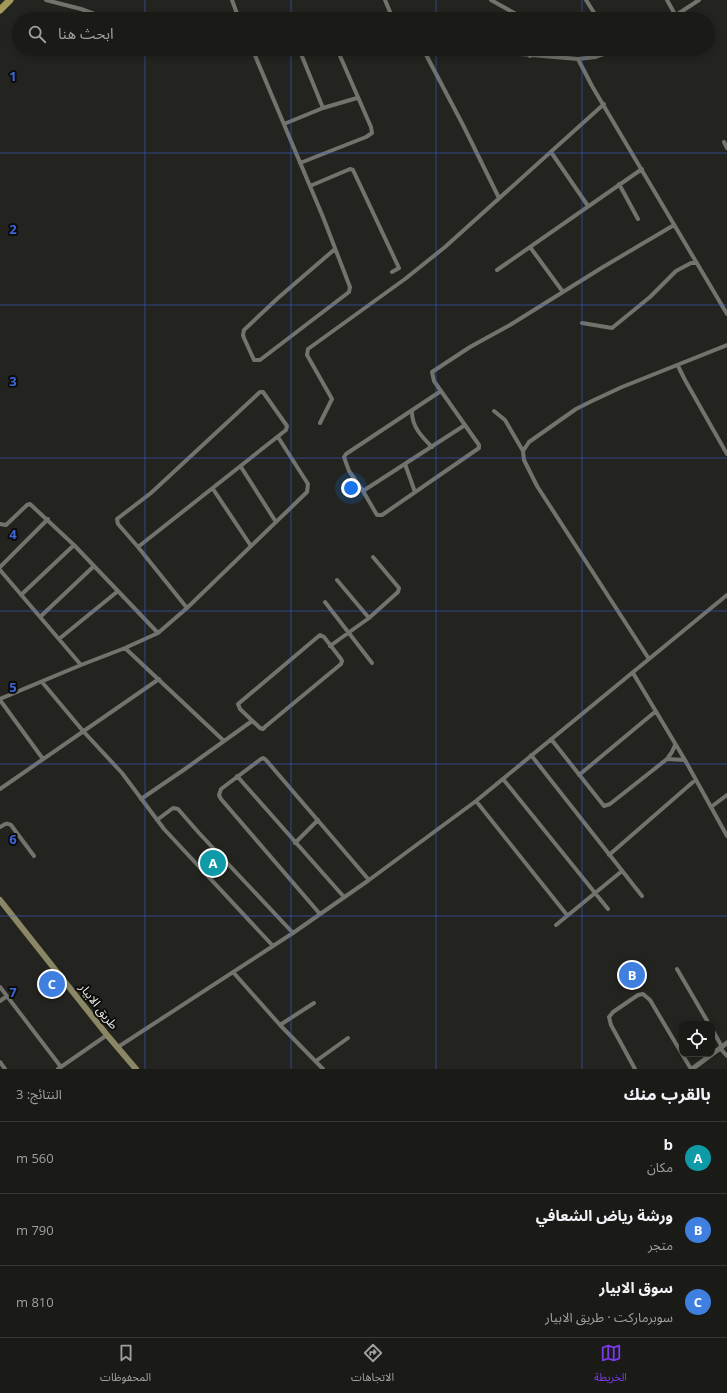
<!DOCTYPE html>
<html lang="ar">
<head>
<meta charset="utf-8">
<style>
  body { margin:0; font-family:"Open Sans","Noto Sans Arabic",sans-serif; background:#272724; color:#f1f3f6; direction:rtl }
  .controls { position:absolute; right:12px; bottom:12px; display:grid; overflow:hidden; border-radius:8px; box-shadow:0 2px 6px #0003 }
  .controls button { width:36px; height:36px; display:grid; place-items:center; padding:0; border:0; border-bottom:1px solid #383836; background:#1a1a17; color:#f1f3f6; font:20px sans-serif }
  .you { position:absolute; left:351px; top:488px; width:14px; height:14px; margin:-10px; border:3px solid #fff; border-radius:50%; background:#1a73e8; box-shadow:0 0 0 6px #1a73e833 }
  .badge { display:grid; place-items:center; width:26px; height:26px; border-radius:50%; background:#7c3aed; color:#fff; font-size:13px; font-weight:700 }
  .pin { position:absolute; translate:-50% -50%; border:2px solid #fff; box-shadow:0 1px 4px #0006 }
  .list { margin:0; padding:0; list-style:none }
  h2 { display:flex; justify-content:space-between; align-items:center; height:52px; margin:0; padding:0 16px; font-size:17px }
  h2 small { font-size:13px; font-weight:400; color:#9fa1a1 }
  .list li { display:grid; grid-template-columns:26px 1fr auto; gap:12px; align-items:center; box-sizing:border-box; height:72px; padding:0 16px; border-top:1px solid #383836 }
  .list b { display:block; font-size:15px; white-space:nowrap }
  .list p { margin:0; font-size:13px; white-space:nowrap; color:#9fa1a1 }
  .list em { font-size:13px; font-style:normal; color:#9fa1a1 }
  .icon { flex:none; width:22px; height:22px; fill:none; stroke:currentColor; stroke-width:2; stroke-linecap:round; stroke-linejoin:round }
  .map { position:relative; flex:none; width:727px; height:1069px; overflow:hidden; direction:ltr }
  .search { position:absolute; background:#1a1a17; box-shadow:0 2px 6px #0003; left:12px; right:12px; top:12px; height:44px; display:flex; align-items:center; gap:10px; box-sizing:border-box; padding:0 14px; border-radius:22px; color:#9fa1a1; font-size:15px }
  .sheet { height:268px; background:#1a1a17 }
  nav { display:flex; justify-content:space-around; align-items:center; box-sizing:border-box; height:56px; border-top:1px solid #383836; background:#1a1a17; font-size:11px; color:#9fa1a1 }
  nav a { display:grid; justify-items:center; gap:2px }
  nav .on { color:#7c3aed }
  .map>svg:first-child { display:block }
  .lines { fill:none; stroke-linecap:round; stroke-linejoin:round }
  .minor { stroke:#73736e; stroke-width:4 }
  .tertiary { stroke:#73736e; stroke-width:5 }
  .secondary { stroke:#8b8664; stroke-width:6 }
  .primary { stroke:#a29959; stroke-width:7 }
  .grid { fill:none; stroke:#3c66da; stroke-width:1; stroke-opacity:0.55 }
  .labels { text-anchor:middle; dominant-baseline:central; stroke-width:4; stroke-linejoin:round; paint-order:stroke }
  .street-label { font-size:12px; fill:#ebebe8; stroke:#0c0c0b }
  .grid-label { font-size:13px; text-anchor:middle; font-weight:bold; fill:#3c66da; stroke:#0c0c0b; stroke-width:4; stroke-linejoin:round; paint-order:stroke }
</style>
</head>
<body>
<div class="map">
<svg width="727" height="1069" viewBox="0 0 727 1069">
  <rect width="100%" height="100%" fill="#23231f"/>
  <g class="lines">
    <path class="minor" d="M 46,0 L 81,9 L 108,19
      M 232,0 L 239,19
      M 385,0 L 393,19
      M 491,0 L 525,19
      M 586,0 L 598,19
      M 667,0 L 676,16
      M 670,19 L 699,0
      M 222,49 L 254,53 L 288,49
      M 299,49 L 323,108
      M 423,49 L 463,125 L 499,198
      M 462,49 L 578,59 L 595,57 L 618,49
      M 254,53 L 323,217 L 350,287 L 349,292 L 260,360 L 254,360 L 244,338 L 243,335 L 244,330 L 278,298 L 335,249
      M 530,56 L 535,49
      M 578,59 L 592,86 L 727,314
      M 284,124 L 323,108 L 357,98
      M 724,142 L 727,148
      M 551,152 L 588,206
      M 300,163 L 366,137 L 372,133 L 371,127 L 337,49
      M 619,184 L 638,219
      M 310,186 L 350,169 L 353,170 L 399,268 L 392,272
      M 530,247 L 563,292
      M 497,270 L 642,169
      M 582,323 L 612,328 L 650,297 L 676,271 L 691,263 L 697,263
      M 678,366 L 685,380 L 727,454
      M 441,391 L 346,454 L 344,457 L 349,471 L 363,491 L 377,515 L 382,515 L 479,448 L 479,445 L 434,381 L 432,372 L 470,347 L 510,325 L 603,267 L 674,225
      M 412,410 C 411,426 422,437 432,447
      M 494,411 L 505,420 L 523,451
      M 320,423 L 332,399 L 307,355 L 308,349 L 405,279 L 445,247 L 604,104
      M 405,464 L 415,492
      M 241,467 L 276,522
      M 213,489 L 251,546
      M 363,491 L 465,425
      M 0,524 L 6,525 L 27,505 L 30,504 L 74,545 L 158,633
      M 138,547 L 286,430 L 287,426 L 263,392 L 260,392 L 151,493 L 117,519 L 118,524 L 138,547 L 187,608
      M 0,567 L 48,519
      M 0,570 L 81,665
      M 337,580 L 369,618
      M 21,595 L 74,545
      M 325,602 L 372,663
      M 40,617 L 94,566
      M 320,635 L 324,637 L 341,659 L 342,661 L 341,664 L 266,726 L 263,729 L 260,728 L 240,709 L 238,704 Z
      M 59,639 L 118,591
      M 330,646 L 369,618 L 398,592 L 399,588 L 373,557
      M 125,648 L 224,741
      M 649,659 L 537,486 L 524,460 L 523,451 L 529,442 L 576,409 L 592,401 L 622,387 L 727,345
      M 633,673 L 685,760 L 727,836
      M 42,682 L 83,731 L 122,773 L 164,829 L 273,946
      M 0,699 L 81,665 L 125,648 L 158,633 L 187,608 L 307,492 L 308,484 L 278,437
      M 0,700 L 43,759
      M 551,739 L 604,806 L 610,804 L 667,759 L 672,752 L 675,745
      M 531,755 L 642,896
      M 667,759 L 685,760
      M 579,775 L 656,711
      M 237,776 L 344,897
      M 503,779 L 608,909
      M 0,789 L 159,679
      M 141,799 L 185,769 L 252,721
      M 476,801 L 567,915
      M 711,807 L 727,795
      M 157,820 L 173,808 L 178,809 L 199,833 L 293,933
      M 0,827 C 4,825 6,822 11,825 L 34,856
      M 295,843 L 318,820
      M 609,855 L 693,782
      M 320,914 L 221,799 L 219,795 L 221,789 L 261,759 L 263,758 L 266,760 L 369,880
      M 556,925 L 622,871
      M 677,969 L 709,1024
      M 233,972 L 280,1025 L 323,1069
      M 0,987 L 61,1067
      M 0,1001 L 7,996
      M 280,1025 L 314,1003
      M 712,1029 L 722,1047
      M 118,1047 L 293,933 L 369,880 L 476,801 L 727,595
      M 720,1048 L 727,1056
      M 316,1061 L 348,1038
      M 0,1062 L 5,1069
      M 58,1069 L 107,1035
      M 635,1069 L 611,1025 L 609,1017 L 613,1012 L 638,995 L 643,994 L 650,1000 L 691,1069"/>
    <path class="tertiary" d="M 692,1069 L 727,1043"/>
    <path class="secondary" d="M 0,900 L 107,1035 L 136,1069"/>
    <path class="primary" d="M 0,10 L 10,0"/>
  </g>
  <path class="grid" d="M 145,0 L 145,19M 291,0 L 291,19M 436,0 L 436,19M 582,0 L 582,19M 145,49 L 145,1069M 291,49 L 291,1069M 436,49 L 436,1069M 582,49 L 582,1069M 0,153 L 727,153M 0,305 L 727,305M 0,458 L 727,458M 0,611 L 727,611M 0,764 L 727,764M 0,916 L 727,916"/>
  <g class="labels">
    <g class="street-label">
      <text transform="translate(99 1006) rotate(52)">طريق الابيار</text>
    </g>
  </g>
  <g class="grid-label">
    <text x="13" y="81">1</text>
    <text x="13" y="234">2</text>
    <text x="13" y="386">3</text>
    <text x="13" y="539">4</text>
    <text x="13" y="692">5</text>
    <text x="13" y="844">6</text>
    <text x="13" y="997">7</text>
  </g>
</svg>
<div class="controls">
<button><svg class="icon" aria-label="locate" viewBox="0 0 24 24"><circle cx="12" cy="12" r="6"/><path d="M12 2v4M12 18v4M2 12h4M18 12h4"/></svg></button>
</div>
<div class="you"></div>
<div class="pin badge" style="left:213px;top:863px;background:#0f9aa8">A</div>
<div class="pin badge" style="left:632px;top:975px;background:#3f7fe0">B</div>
<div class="pin badge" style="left:52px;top:984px;background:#3f7fe0">C</div>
<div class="search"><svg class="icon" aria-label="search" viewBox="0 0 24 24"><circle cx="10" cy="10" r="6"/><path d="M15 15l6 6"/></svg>ابحث هنا</div>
</div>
<section class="sheet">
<h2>بالقرب منك<small>النتائج: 3</small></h2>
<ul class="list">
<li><span class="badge" style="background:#0f9aa8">A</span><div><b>b</b><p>مكان</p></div><em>560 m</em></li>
<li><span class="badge" style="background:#3f7fe0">B</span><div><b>ورشة رياض الشعافي</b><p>متجر</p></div><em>790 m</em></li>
<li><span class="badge" style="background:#3f7fe0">C</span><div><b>سوق الابيار</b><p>سوبرماركت · طريق الابيار</p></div><em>810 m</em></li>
</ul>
</section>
<nav>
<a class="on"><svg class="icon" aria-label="map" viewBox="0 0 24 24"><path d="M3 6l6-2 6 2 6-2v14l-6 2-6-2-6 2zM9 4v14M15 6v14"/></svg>الخريطة</a>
<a><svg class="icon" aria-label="directions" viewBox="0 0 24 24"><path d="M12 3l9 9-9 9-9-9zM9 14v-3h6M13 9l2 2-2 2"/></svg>الاتجاهات</a>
<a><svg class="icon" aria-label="saved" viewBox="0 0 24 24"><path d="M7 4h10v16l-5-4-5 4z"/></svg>المحفوظات</a>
</nav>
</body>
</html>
